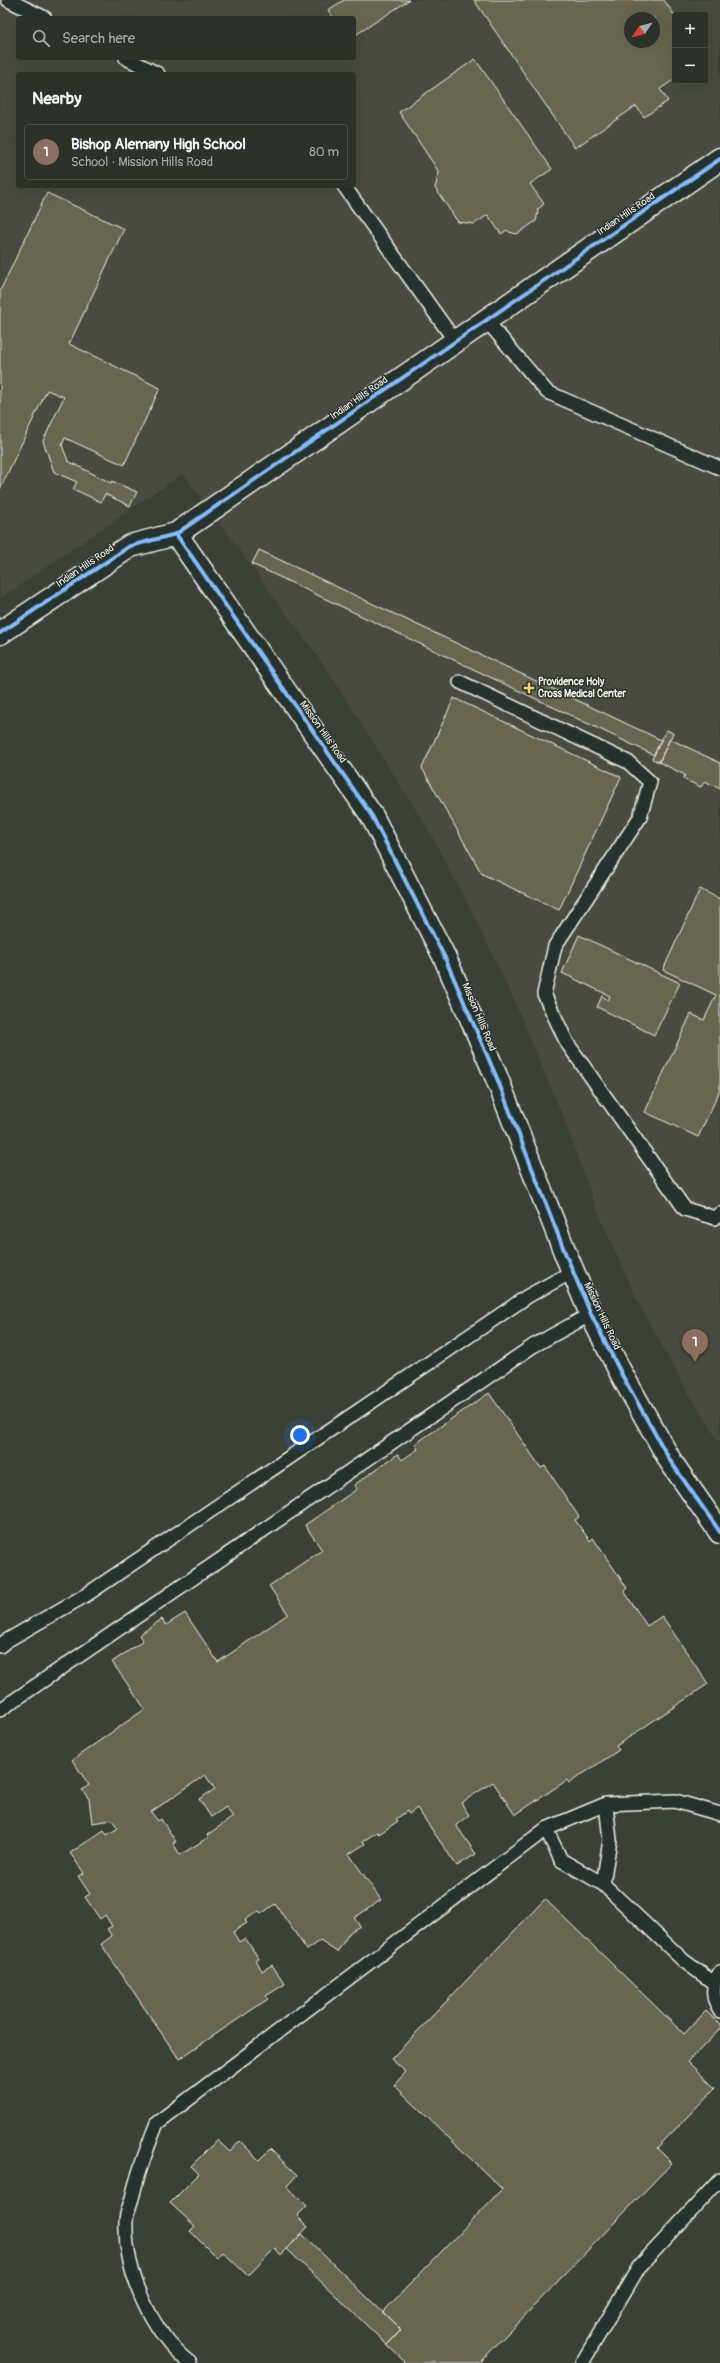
<!DOCTYPE html>
<html lang="en">
<head>
<meta charset="utf-8">
<style>
  body { margin:0; font-family:Pangolin,sans-serif; background:#383e36; color:#f1f3f6 }
  .controls { position:absolute; right:12px; top:12px; display:grid; overflow:hidden; border-radius:4px; box-shadow:0 4px 16px #0002 }
  .controls button { width:36px; height:36px; display:grid; place-items:center; padding:0; border:0; border-bottom:1px solid #484d47; background:#2c322a; color:#f1f3f6; font:20px sans-serif }
  .compass { position:absolute; left:624px; top:12px; width:36px; height:36px; border-radius:50%; background:#2c322a; box-shadow:0 4px 16px #0002; rotate:235deg }
  .you { position:absolute; left:300px; top:1435px; width:14px; height:14px; margin:-10px; border:3px solid #fff; border-radius:50%; background:#1a73e8; box-shadow:0 0 0 6px #1a73e833 }
  .badge { display:grid; place-items:center; width:26px; height:26px; border-radius:50%; background:#90b9f0; color:#fff; font-size:13px; font-weight:700 }
  .pin { position:absolute; translate:-50% -33px; filter:drop-shadow(0 1px 2px #0008) }
  .pin::after { content:''; position:absolute; top:21px; width:14px; height:12px; background:inherit; clip-path:polygon(0 0,100% 0,50% 100%) }
  .list { margin:0; padding:0; list-style:none }
  h2 { display:flex; justify-content:space-between; align-items:center; height:52px; margin:0; padding:0 16px; font-size:17px }
  h2 small { font-size:13px; font-weight:400; color:#a6aaa8 }
  .list li { display:grid; grid-template-columns:26px 1fr auto; gap:12px; align-items:center; box-sizing:border-box; height:56px; margin:0 8px 8px; padding:0 8px; border:1px solid #484d47; border-radius:4px }
  .list b { display:block; font-size:15px; white-space:nowrap }
  .list p { margin:0; font-size:13px; white-space:nowrap; color:#a6aaa8 }
  .list em { font-size:13px; font-style:normal; color:#a6aaa8 }
  .icon { flex:none; width:22px; height:22px; fill:none; stroke:currentColor; stroke-width:2; stroke-linecap:round; stroke-linejoin:round }
  .map { position:relative; flex:none; width:720px; height:2363px; overflow:hidden }
  .search { position:absolute; background:#2c322a; box-shadow:0 4px 16px #0002; left:16px; top:16px; width:340px; height:44px; display:flex; align-items:center; gap:10px; box-sizing:border-box; padding:0 14px; border-radius:4px; color:#a6aaa8; font-size:15px }
  .panel { position:absolute; background:#2c322a; box-shadow:0 4px 16px #0002; left:16px; top:72px; width:340px; height:116px; border-radius:4px }
  .map>svg:first-child { display:block }
  .built { fill:#484c40; fill-rule:evenodd }
  .building { fill:#676551; stroke:#f4f1e8; fill-rule:evenodd }
  .lines { fill:none; stroke-linecap:round; stroke-linejoin:round }
  .service-casing { stroke:#f4f1e8; stroke-width:16 }
  .minor-casing { stroke:#f4f1e8; stroke-width:25 }
  .service { stroke:#26332d; stroke-width:13 }
  .minor { stroke:#26332d; stroke-width:22 }
  .cycleway-casing { stroke:#26332d; stroke-width:6 }
  .cycleway { stroke:#80bcff; stroke-width:4 }
  .poi-dot { fill:#ffd166; stroke:#26332d; stroke-width:1.5 }
  .labels { text-anchor:middle; dominant-baseline:central; stroke-width:3; stroke-linejoin:round; paint-order:stroke }
  .street-label { font-size:10px; fill:#f4f1e8; stroke:#26332d }
  .poi-label { font-size:10px; font-weight:bold; fill:#f4f1e8; stroke:#26332d; text-anchor:start }
</style>
</head>
<body>
<div class="map">
<svg width="720" height="2363" viewBox="0 0 720 2363">
  <rect width="100%" height="100%" fill="#3a4238"/>
  <filter id="ink" filterUnits="userSpaceOnUse"><feTurbulence type="fractalNoise" baseFrequency=".025" numOctaves="2"/><feDisplacementMap in="SourceGraphic" scale="8" xChannelSelector="R" yChannelSelector="G"/><feConvolveMatrix kernelMatrix="1 2 1 2 8 2 1 2 1" color-interpolation-filters="sRGB"/></filter>
  <g filter="url(#ink)">
    <path class="built" d="M 0,0 L 720,0 L 720,1443 L 683,1384 L 639,1304 L 598,1213 L 564,1119 L 514,1000 L 472,912 L 428,829 L 326,668 L 183,473 L 0,599 ZM 675,15 L 705,15 L 705,81 L 675,81 ZM 18,18 L 354,18 L 354,58 L 18,58 ZM 630,18 L 654,18 L 654,42 L 630,42 ZM 18,74 L 354,74 L 354,186 L 18,186 Z"/>
    <path class="building" d="M 344,0 L 409,0 L 354,36 L 354,18 L 333,18 L 328,10 Z
      M 474,0 L 664,0 L 675,16 L 675,79 L 660,89 L 668,101 L 644,117 L 636,106 L 575,148 ZM 630,18 L 654,18 L 654,42 L 630,42 Z
      M 475,59 L 552,169 L 530,184 L 544,204 L 537,210 L 538,212 L 536,221 L 517,234 L 509,232 L 507,230 L 501,234 L 488,215 L 474,224 L 458,222 L 435,188 L 439,172 L 399,112 Z
      M 47,193 L 124,229 L 69,344 L 160,388 L 124,465 L 65,438 L 62,445 L 68,461 L 111,483 L 112,481 L 137,492 L 130,506 L 105,494 L 101,502 L 73,489 L 77,482 L 54,472 L 43,441 L 64,397 L 47,390 L 0,489 L 0,291 Z
      M 259,550 L 661,740 L 654,755 L 252,564 Z
      M 454,698 L 621,777 L 559,910 L 482,874 L 422,768 Z
      M 666,730 L 673,733 L 659,762 L 652,759 Z
      M 670,739 L 720,763 L 720,789 L 705,781 L 701,787 L 683,779 L 685,775 L 659,762 Z
      M 700,889 L 720,899 L 720,1090 L 698,1137 L 645,1112 L 691,1014 L 704,1020 L 716,995 L 663,970 Z
      M 579,935 L 680,983 L 654,1035 L 597,1007 L 602,996 L 608,1000 L 610,996 L 562,973 Z
      M 489,1393 L 541,1468 L 545,1466 L 579,1517 L 575,1520 L 590,1541 L 593,1538 L 627,1588 L 624,1591 L 647,1626 L 662,1616 L 708,1684 L 616,1746 L 619,1750 L 569,1783 L 567,1780 L 515,1815 L 493,1782 L 461,1803 L 469,1815 L 456,1825 L 476,1854 L 457,1866 L 417,1808 L 409,1814 L 407,1811 L 396,1819 L 398,1821 L 379,1834 L 377,1832 L 363,1841 L 365,1844 L 349,1854 L 381,1900 L 354,1918 L 360,1926 L 350,1932 L 337,1952 L 320,1941 L 307,1950 L 275,1904 L 261,1914 L 259,1911 L 245,1920 L 247,1923 L 233,1932 L 239,1942 L 245,1938 L 259,1959 L 256,1960 L 262,1971 L 272,1965 L 285,1984 L 266,1996 L 268,1999 L 179,2059 L 101,1944 L 112,1936 L 107,1929 L 112,1926 L 105,1915 L 100,1919 L 85,1897 L 90,1894 L 78,1876 L 84,1873 L 70,1853 L 104,1830 L 107,1835 L 118,1828 L 112,1820 L 92,1823 L 89,1799 L 82,1790 L 89,1785 L 72,1760 L 145,1709 L 112,1662 L 143,1641 L 139,1635 L 162,1619 L 166,1625 L 185,1613 L 218,1662 L 288,1614 L 269,1586 L 322,1550 L 305,1525 L 357,1489 L 354,1485 L 398,1454 L 402,1460 L 418,1449 L 415,1444 ZM 205,1775 L 215,1789 L 199,1799 L 211,1817 L 226,1807 L 233,1817 L 207,1835 L 209,1837 L 180,1855 L 173,1843 L 176,1842 L 161,1819 L 158,1821 L 151,1812 Z
      M 545,1899 L 684,2034 L 706,2011 L 720,2024 L 720,2029 L 688,2062 L 715,2088 L 657,2148 L 672,2163 L 479,2363 L 406,2363 L 387,2345 L 401,2330 L 383,2312 L 502,2189 L 394,2085 L 406,2072 L 391,2059 Z
      M 217,2140 L 230,2152 L 240,2141 L 259,2160 L 270,2149 L 297,2175 L 287,2186 L 307,2206 L 297,2216 L 308,2227 L 281,2255 L 275,2248 L 248,2276 L 223,2252 L 217,2258 L 190,2231 L 195,2226 L 170,2203 L 199,2174 L 191,2166 Z
      M 302,2234 L 401,2330 L 387,2345 L 287,2249 Z"/>
    <g class="lines">
      <g class="service-casing">
        <path id="service" d="M 8,0 L 45,18
          M 126,58 L 158,74
          M 344,186 L 455,341
          M 486,320 L 547,392 L 720,468
          M 460,682 L 628,762 L 650,782 L 640,817 L 555,946 L 544,994 L 567,1043 L 685,1209 L 715,1218 L 720,1214
          M 0,1646 L 6,1641 L 86,1595 L 528,1296 L 572,1272
          M 0,1710 L 533,1346 L 591,1314
          M 546,1829 L 561,1860 L 603,1884 L 684,1961 L 714,1983
          M 603,1884 L 610,1840 L 606,1804
          M 720,1972 C 711,1985 712,1999 720,2011
          M 190,2363 C 151,2333 124,2270 126,2221 C 126,2214 130,2205 132,2198 C 138,2172 147,2148 157,2123 L 546,1829 L 606,1804 L 675,1801 L 720,1814
          M 582,2363 L 639,2267 L 720,2180"/>
      </g>
      <g class="minor-casing">
        <path id="minor" d="M 176,534 L 372,816 L 445,958 L 496,1076 L 566,1255 L 591,1314 L 622,1375 L 671,1462 L 720,1532
          M 0,633 L 130,546 L 176,534 L 720,159"/>
      </g>
      <use href="#service" class="service"/>
      <use href="#minor" class="minor"/>
      <g class="cycleway-casing">
        <path id="cycleway" d="M 176,534 L 372,816 L 445,958 L 496,1076 L 566,1255 L 591,1314 L 622,1375 L 671,1462 L 720,1532
          M 0,633 L 130,546 L 176,534 L 720,159"/>
      </g>
      <use href="#cycleway" class="cycleway"/>
    </g>
  </g>
  <path class="poi-dot" d="M527 682h4v4h4v4h-4v4h-4v-4h-4v-4h4z"/>
  <g class="labels">
    <g class="street-label">
      <text transform="translate(626 214) rotate(-34)">Indian Hills Road</text>
      <text transform="translate(359 398) rotate(-35)">Indian Hills Road</text>
      <text transform="translate(85 566) rotate(-34)">Indian Hills Road</text>
      <text transform="translate(323 732) rotate(55)">Mission Hills Road</text>
      <text transform="translate(479 1017) rotate(67)">Mission Hills Road</text>
      <text transform="translate(602 1316) rotate(65)">Mission Hills Road</text>
    </g>
    <g class="poi-label">
      <text x="538" y="682">Providence Holy<tspan x="538" dy="12">Cross Medical Center</tspan></text>
    </g>
  </g>
</svg>
<div class="controls">
<button>+</button>
<button>−</button>
</div>
<svg class="compass" viewBox="-18 -18 36 36"><path d="M0-13l5 13h-10z" fill="#e53935"/><path d="M0 13l5-13h-10z" fill="#a6aaa8"/></svg>
<div class="you"></div>
<div class="pin badge" style="left:695px;top:1362px;background:#8d6e63">1</div>
<div class="search"><svg class="icon" aria-label="search" viewBox="0 0 24 24"><circle cx="10" cy="10" r="6"/><path d="M15 15l6 6"/></svg>Search here</div>
<section class="panel">
<h2>Nearby<small></small></h2>
<ul class="list">
<li><span class="badge" style="background:#8d6e63">1</span><div><b>Bishop Alemany High School</b><p>School · Mission Hills Road</p></div><em>80 m</em></li>
</ul>
</section>
</div>
</body>
</html>
